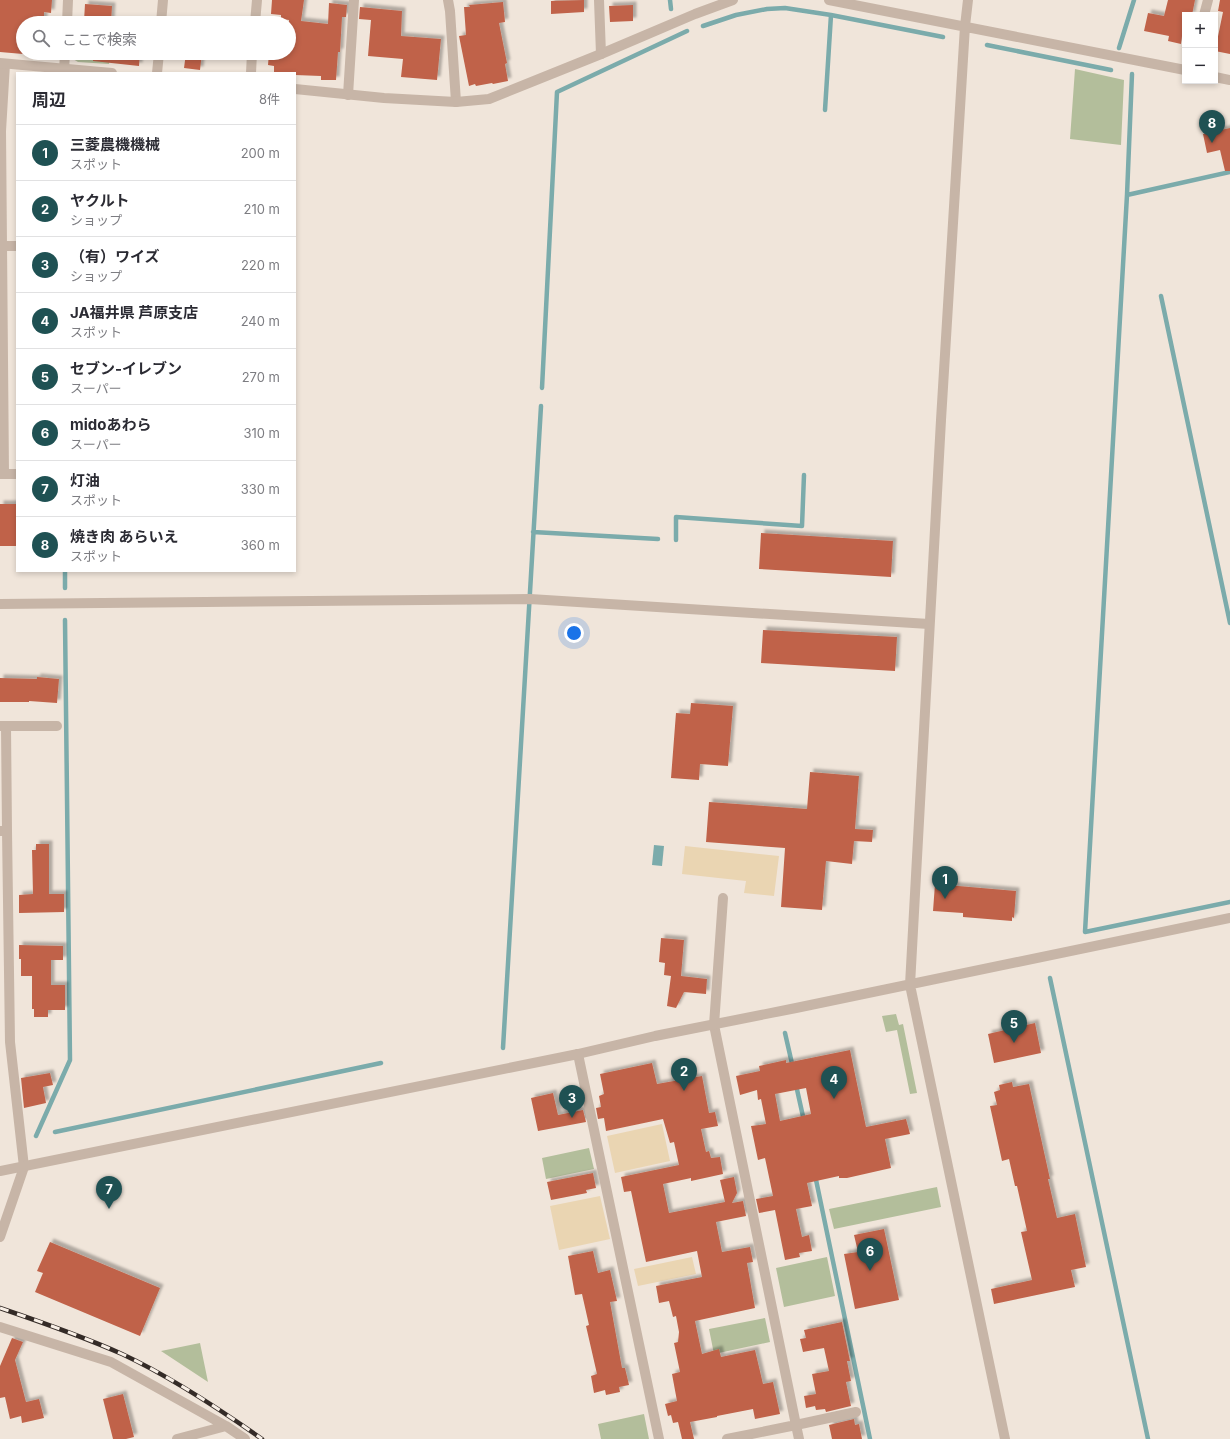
<!DOCTYPE html>
<html lang="ja">
<head>
<meta charset="utf-8">
<style>
  body { margin:0; font-family:Inter,"Noto Sans JP",sans-serif; background:#f7f7f7; color:#2b2b33 }
  .controls { position:absolute; right:12px; top:12px; display:grid; overflow:hidden; border-radius:0px; box-shadow:0 2px 6px #0003 }
  .controls button { width:36px; height:36px; display:grid; place-items:center; padding:0; border:0; border-bottom:1px solid #e1e1e2; background:#fff; color:#2b2b33; font:20px sans-serif }
  .you { position:absolute; left:574px; top:633px; width:14px; height:14px; margin:-10px; border:3px solid #fff; border-radius:50%; background:#1a73e8; box-shadow:0 0 0 6px #1a73e833 }
  .badge { display:grid; place-items:center; width:26px; height:26px; border-radius:50%; background:#1f5153; color:#fff; font-size:13px; font-weight:700 }
  .pin { position:absolute; translate:-50% -33px; filter:drop-shadow(0 1px 2px #0008) }
  .pin::after { content:''; position:absolute; top:21px; width:14px; height:12px; background:inherit; clip-path:polygon(0 0,100% 0,50% 100%) }
  .list { margin:0; padding:0; list-style:none }
  h2 { display:flex; justify-content:space-between; align-items:center; height:52px; margin:0; padding:0 16px; font-size:17px }
  h2 small { font-size:13px; font-weight:400; color:#7c7c81 }
  .list li { display:grid; grid-template-columns:26px 1fr auto; gap:12px; align-items:center; box-sizing:border-box; height:56px; padding:0 16px; border-top:1px solid #e1e1e2 }
  .list b { display:block; font-size:15px; white-space:nowrap }
  .list p { margin:0; font-size:13px; white-space:nowrap; color:#7c7c81 }
  .list em { font-size:13px; font-style:normal; color:#7c7c81 }
  .icon { flex:none; width:22px; height:22px; fill:none; stroke:currentColor; stroke-width:2; stroke-linecap:round; stroke-linejoin:round }
  .map { position:relative; flex:none; width:1230px; height:1439px; overflow:hidden }
  .search { position:absolute; background:#fff; box-shadow:0 2px 6px #0003; left:16px; top:16px; width:280px; height:44px; display:flex; align-items:center; gap:10px; box-sizing:border-box; padding:0 14px; border-radius:22px; color:#7c7c81; font-size:15px }
  .panel { position:absolute; background:#fff; box-shadow:0 2px 6px #0003; left:16px; top:72px; width:280px; height:500px; border-radius:0px }
  .map>svg:first-child { display:block }
  .green { fill:#b3be9b }
  .sand { fill:#ead5b2 }
  .water { fill:#7babab }
  .lines { fill:none; stroke-linecap:round; stroke-linejoin:round }
  .stream { stroke:#7babab; stroke-width:4.5 }
  .building { fill:#c06249; fill-rule:evenodd; filter:url(#shadow) }
  .minor { stroke:#c7b5a7; stroke-width:10 }
  .tertiary { stroke:#c7b5a7; stroke-width:10 }
  .rail-casing { stroke:#342b27; stroke-width:4.5 }
  .rail { stroke:#f8efe6; stroke-width:3; stroke-dasharray:9; stroke-linecap:butt }
</style>
</head>
<body>
<div class="map">
<svg width="1230" height="1439" viewBox="0 0 1230 1439">
  <defs>
    <filter id="shadow"><feDropShadow dx="3.5" dy="-3.5" stdDeviation="1" flood-color="#0004"/></filter>
  </defs>
  <rect width="100%" height="100%" fill="#f0e5da"/>
  <path class="green" d="M 72,53 L 110,53 L 109,64 L 78,62 L 73,59 Z
    M 1075,69 L 1124,80 L 1121,145 L 1070,139 Z
    M 896,1014 L 899,1025 L 903,1024 L 917,1093 L 910,1094 L 897,1030 L 886,1032 L 882,1016 Z
    M 589,1148 L 594,1169 L 546,1179 L 542,1158 Z
    M 937,1187 L 941,1207 L 834,1229 L 829,1209 Z
    M 827,1257 L 835,1296 L 784,1307 L 776,1268 Z
    M 765,1318 L 770,1342 L 714,1354 L 709,1329 Z
    M 200,1343 L 208,1382 L 161,1351 Z
    M 644,1414 L 649,1439 L 601,1439 L 598,1424 Z"/>
  <path class="sand" d="M 685,846 L 779,856 L 774,896 L 744,893 L 746,881 L 682,874 Z
    M 662,1124 L 670,1161 L 615,1173 L 607,1136 Z
    M 600,1196 L 610,1239 L 559,1250 L 550,1206 Z
    M 692,1257 L 696,1274 L 638,1286 L 634,1269 Z"/>
  <path class="water" d="M 654,845 L 664,846 L 662,866 L 652,865 Z"/>
  <g class="lines">
    <path class="stream" d="M 670,0 L 671,9
      M 703,26 L 736,15 L 767,9 L 785,8 L 831,15 L 943,37
      M 987,45 L 1111,70
      M 1119,48 L 1134,0
      M 1132,74 L 1127,195 L 1230,172
      M 825,110 L 831,15
      M 1127,195 L 1085,932 L 1230,902
      M 1161,296 L 1230,623
      M 542,388 L 557,92 L 687,31
      M 533,532 L 658,539
      M 676,540 L 676,517 L 802,526 L 804,475
      M 65,571 L 65,588
      M 1050,978 L 1148,1439
      M 785,1033 L 793,1068
      M 503,1048 L 541,406
      M 796,1085 L 804,1121
      M 55,1132 L 381,1063
      M 36,1136 L 70,1060 L 65,620
      M 815,1175 L 870,1439"/>
  </g>
  <path class="building" d="M 0,0 L 52,0 L 51,13 L 44,12 L 44,23 L 23,23 L 23,54 L 0,52 Z
    M 272,0 L 304,0 L 301,21 L 328,24 L 329,3 L 347,5 L 346,17 L 342,17 L 340,52 L 338,52 L 336,80 L 321,80 L 321,76 L 295,75 L 295,73 L 274,73 L 274,66 L 268,65 L 269,53 L 289,53 L 289,20 L 281,19 L 281,15 L 271,14 Z
    M 584,0 L 584,12 L 551,14 L 551,1 Z
    M 1168,0 L 1195,0 L 1192,15 L 1185,15 L 1185,36 L 1182,36 L 1181,44 L 1168,41 L 1169,36 L 1144,31 L 1148,13 L 1164,16 Z
    M 1220,0 L 1230,0 L 1230,54 L 1215,51 L 1223,12 L 1218,11 Z
    M 503,2 L 505,22 L 499,23 L 507,63 L 505,64 L 508,81 L 493,84 L 492,83 L 476,86 L 475,84 L 469,86 L 459,36 L 466,35 L 464,7 L 470,7 L 469,5 Z
    M 85,4 L 112,6 L 111,23 L 84,21 Z
    M 633,5 L 633,21 L 610,22 L 609,6 Z
    M 360,7 L 402,11 L 401,36 L 441,39 L 437,80 L 401,77 L 403,59 L 368,56 L 371,20 L 359,19 Z
    M 93,53 L 140,53 L 139,66 L 93,61 Z
    M 186,53 L 202,53 L 200,70 L 184,68 Z
    M 1230,128 L 1230,171 L 1225,171 L 1220,150 L 1207,153 L 1203,134 Z
    M 0,504 L 17,504 L 17,546 L 0,546 Z
    M 761,533 L 893,541 L 891,577 L 759,569 Z
    M 763,630 L 897,637 L 895,671 L 761,663 Z
    M 37,677 L 59,679 L 57,703 L 29,701 L 29,702 L 0,702 L 0,678 L 37,679 Z
    M 691,703 L 733,706 L 728,766 L 700,764 L 699,780 L 671,778 L 676,713 L 690,714 Z
    M 810,772 L 859,776 L 855,829 L 873,830 L 872,842 L 854,841 L 852,864 L 826,861 L 822,910 L 781,907 L 785,848 L 706,842 L 709,802 L 807,809 Z
    M 36,844 L 49,844 L 49,894 L 64,894 L 64,912 L 19,913 L 19,895 L 33,894 L 32,850 L 36,850 Z
    M 935,884 L 1016,891 L 1014,918 L 1012,917 L 1012,921 L 963,917 L 963,913 L 933,911 Z
    M 661,938 L 684,940 L 681,976 L 707,979 L 706,994 L 684,992 L 676,1008 L 667,1006 L 671,976 L 664,975 L 665,963 L 659,962 Z
    M 19,945 L 63,946 L 63,960 L 51,960 L 51,985 L 65,985 L 65,1010 L 48,1010 L 48,1017 L 34,1017 L 34,1009 L 32,1009 L 32,976 L 21,976 L 21,959 L 19,959 Z
    M 1035,1023 L 1041,1053 L 994,1063 L 988,1034 Z
    M 850,1050 L 866,1127 L 906,1119 L 910,1134 L 885,1139 L 891,1168 L 847,1178 L 839,1178 L 839,1176 L 807,1183 L 812,1206 L 796,1209 L 802,1237 L 809,1235 L 812,1251 L 799,1253 L 800,1257 L 785,1260 L 775,1210 L 759,1213 L 756,1199 L 773,1196 L 765,1158 L 758,1160 L 751,1126 L 766,1124 L 761,1099 L 758,1100 L 757,1090 L 740,1095 L 736,1076 L 760,1071 L 759,1066 L 786,1060 L 786,1063 ZM 806,1088 L 811,1114 L 780,1121 L 775,1094 Z
    M 652,1063 L 657,1084 L 702,1076 L 709,1113 L 715,1112 L 718,1126 L 701,1129 L 706,1152 L 709,1151 L 711,1158 L 720,1157 L 723,1174 L 691,1181 L 691,1178 L 663,1184 L 669,1213 L 725,1202 L 720,1180 L 734,1177 L 737,1193 L 732,1203 L 743,1201 L 746,1216 L 716,1222 L 722,1252 L 750,1247 L 753,1262 L 747,1263 L 755,1308 L 695,1321 L 702,1354 L 719,1349 L 721,1357 L 755,1350 L 763,1384 L 773,1382 L 780,1414 L 755,1419 L 753,1409 L 717,1416 L 717,1417 L 690,1422 L 694,1439 L 682,1439 L 678,1422 L 673,1423 L 671,1415 L 668,1416 L 665,1404 L 677,1401 L 672,1374 L 680,1372 L 674,1343 L 678,1342 L 679,1332 L 676,1316 L 673,1317 L 669,1301 L 659,1303 L 656,1286 L 702,1277 L 697,1251 L 646,1262 L 631,1191 L 624,1192 L 621,1177 L 679,1165 L 674,1142 L 670,1143 L 663,1119 L 606,1131 L 604,1118 L 598,1119 L 596,1108 L 601,1107 L 599,1096 L 604,1094 L 600,1074 Z
    M 50,1073 L 53,1085 L 43,1087 L 46,1103 L 24,1108 L 21,1078 Z
    M 1012,1082 L 1013,1087 L 1029,1084 L 1050,1179 L 1048,1179 L 1057,1218 L 1075,1214 L 1086,1267 L 1071,1270 L 1075,1287 L 994,1304 L 991,1289 L 1032,1280 L 1021,1232 L 1027,1231 L 1017,1186 L 1015,1186 L 1009,1159 L 1002,1161 L 990,1106 L 997,1105 L 994,1092 L 1000,1090 L 999,1085 Z
    M 553,1093 L 558,1115 L 583,1110 L 586,1122 L 538,1131 L 531,1098 Z
    M 593,1173 L 596,1188 L 586,1190 L 587,1193 L 551,1200 L 547,1182 Z
    M 884,1229 L 899,1300 L 855,1309 L 844,1254 L 858,1252 L 854,1235 Z
    M 50,1242 L 160,1288 L 140,1336 L 35,1292 L 43,1273 L 37,1271 Z
    M 593,1251 L 598,1273 L 610,1270 L 617,1301 L 610,1302 L 622,1368 L 625,1368 L 629,1385 L 619,1387 L 620,1392 L 606,1395 L 605,1390 L 594,1393 L 591,1376 L 597,1374 L 586,1326 L 589,1325 L 582,1294 L 575,1295 L 568,1256 Z
    M 842,1322 L 850,1361 L 847,1361 L 851,1381 L 846,1382 L 851,1406 L 826,1412 L 825,1409 L 816,1410 L 815,1406 L 806,1408 L 804,1396 L 816,1394 L 812,1374 L 829,1371 L 824,1348 L 803,1352 L 800,1339 L 806,1338 L 804,1330 Z
    M 12,1338 L 23,1342 L 15,1360 L 26,1402 L 39,1399 L 44,1418 L 22,1423 L 21,1416 L 10,1419 L 5,1397 L 0,1398 L 0,1366 Z
    M 123,1394 L 134,1437 L 126,1439 L 113,1439 L 103,1399 Z
    M 854,1419 L 855,1425 L 859,1424 L 862,1439 L 832,1439 L 829,1425 Z"/>
  <g class="lines">
    <path class="minor" d="M 448,0 L 450,11 L 456,102
      M 599,0 L 601,54
      M 1204,15 L 1208,0
      M 67,23 L 68,0
      M 161,23 L 163,0
      M 255,23 L 257,0
      M 64,70 L 65,53
      M 157,73 L 159,53
      M 251,73 L 252,53
      M 348,95 L 354,0
      M 0,246 L 17,246
      M 0,474 L 4,474 L 1,131 L 5,64
      M 4,474 L 17,474
      M 0,726 L 6,726 L 7,831 L 0,831
      M 6,726 L 57,726
      M 723,898 L 714,1025 L 796,1425 L 727,1439
      M 578,1054 L 659,1439
      M 0,1237 L 24,1167 L 10,1042 L 7,831
      M 0,1327 L 111,1362 L 226,1426 L 177,1439
      M 226,1426 L 245,1439
      M 799,1439 L 796,1425 L 856,1412"/>
    <path class="tertiary" d="M 829,0 L 1185,70
      M 968,0 L 965,26 L 941,420 L 910,985 L 1005,1439
      M 0,63 L 112,73
      M 1215,77 L 1230,80
      M 295,89 L 384,98 L 456,102 L 489,99 L 601,54 L 695,14 L 733,0
      M 0,604 L 530,599 L 929,624
      M 0,1171 L 578,1054 L 655,1036 L 796,1008 L 1230,918"/>
    <g class="rail-casing">
      <path id="rail" d="M 0,1308 C 41,1322 82,1336 122,1354 C 171,1377 218,1408 262,1439"/>
    </g>
    <use href="#rail" class="rail"/>
  </g>
</svg>
<div class="controls">
<button>+</button>
<button>−</button>
</div>
<div class="you"></div>
<div class="pin badge" style="left:945px;top:899px">1</div>
<div class="pin badge" style="left:684px;top:1091px">2</div>
<div class="pin badge" style="left:572px;top:1118px">3</div>
<div class="pin badge" style="left:834px;top:1099px">4</div>
<div class="pin badge" style="left:1014px;top:1043px">5</div>
<div class="pin badge" style="left:870px;top:1271px">6</div>
<div class="pin badge" style="left:109px;top:1209px">7</div>
<div class="pin badge" style="left:1212px;top:143px">8</div>
<div class="search"><svg class="icon" aria-label="search" viewBox="0 0 24 24"><circle cx="10" cy="10" r="6"/><path d="M15 15l6 6"/></svg>ここで検索</div>
<section class="panel">
<h2>周辺<small>8件</small></h2>
<ul class="list">
<li><span class="badge">1</span><div><b>三菱農機機械</b><p>スポット</p></div><em>200 m</em></li>
<li><span class="badge">2</span><div><b>ヤクルト</b><p>ショップ</p></div><em>210 m</em></li>
<li><span class="badge">3</span><div><b>（有）ワイズ</b><p>ショップ</p></div><em>220 m</em></li>
<li><span class="badge">4</span><div><b>JA福井県 芦原支店</b><p>スポット</p></div><em>240 m</em></li>
<li><span class="badge">5</span><div><b>セブン-イレブン</b><p>スーパー</p></div><em>270 m</em></li>
<li><span class="badge">6</span><div><b>midoあわら</b><p>スーパー</p></div><em>310 m</em></li>
<li><span class="badge">7</span><div><b>灯油</b><p>スポット</p></div><em>330 m</em></li>
<li><span class="badge">8</span><div><b>焼き肉 あらいえ</b><p>スポット</p></div><em>360 m</em></li>
</ul>
</section>
</div>
</body>
</html>
